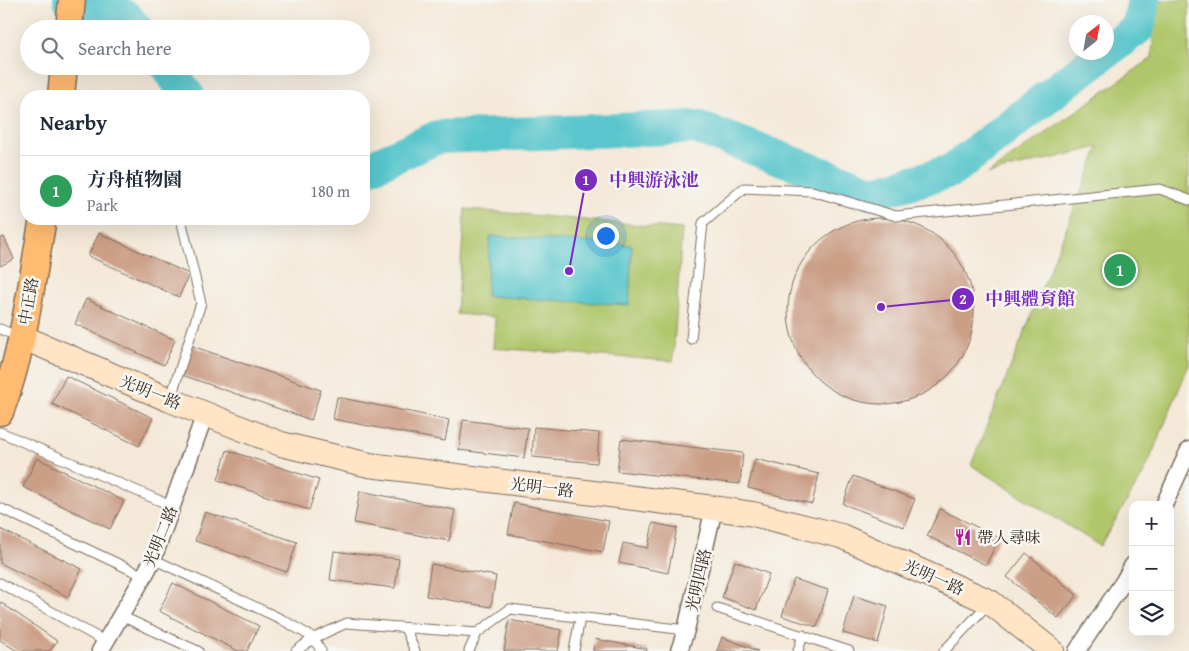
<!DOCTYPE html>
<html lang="en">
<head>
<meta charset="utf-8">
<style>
  body { margin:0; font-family:"Gentium Book Plus","Noto Serif TC",serif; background:#f2f2f3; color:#1f2937 }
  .controls { position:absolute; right:15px; bottom:15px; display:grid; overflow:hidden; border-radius:10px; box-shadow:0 5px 20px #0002 }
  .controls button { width:45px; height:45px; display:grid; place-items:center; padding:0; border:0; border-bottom:1px solid #e0e1e3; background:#fff; color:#1f2937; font:25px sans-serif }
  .compass { position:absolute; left:1069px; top:15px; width:45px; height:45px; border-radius:50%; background:#fff; box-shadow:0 5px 20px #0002; rotate:31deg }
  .you { position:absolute; left:605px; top:235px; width:18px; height:18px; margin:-12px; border:4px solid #fff; border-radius:50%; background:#1a73e8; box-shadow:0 0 0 8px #1a73e833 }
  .badge { display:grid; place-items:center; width:32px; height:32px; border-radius:50%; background:#b5179e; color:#fff; font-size:16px; font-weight:700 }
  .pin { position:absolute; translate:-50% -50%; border:2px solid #fff; box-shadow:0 1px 5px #0006 }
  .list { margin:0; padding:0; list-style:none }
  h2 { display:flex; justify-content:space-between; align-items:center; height:65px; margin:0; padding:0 20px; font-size:21px }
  h2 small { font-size:16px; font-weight:400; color:#747a83 }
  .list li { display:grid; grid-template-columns:32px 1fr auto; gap:15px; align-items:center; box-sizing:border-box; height:70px; padding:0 20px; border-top:1px solid #e0e1e3 }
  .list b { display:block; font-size:19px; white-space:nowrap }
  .list p { margin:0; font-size:16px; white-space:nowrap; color:#747a83 }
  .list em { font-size:16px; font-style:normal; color:#747a83 }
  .icon { flex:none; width:28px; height:28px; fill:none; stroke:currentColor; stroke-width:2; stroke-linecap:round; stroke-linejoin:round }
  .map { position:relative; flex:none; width:1189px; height:651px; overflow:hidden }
  .search { position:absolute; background:#fff; box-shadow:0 5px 20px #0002; left:20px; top:20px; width:350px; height:55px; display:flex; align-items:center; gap:12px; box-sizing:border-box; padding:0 18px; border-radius:28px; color:#747a83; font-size:19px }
  .panel { position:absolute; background:#fff; box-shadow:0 5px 20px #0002; left:20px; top:90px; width:350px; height:135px; border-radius:20px }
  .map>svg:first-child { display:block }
  .green { fill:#b0c66b; stroke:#767844 }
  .water { fill:#58c6cc; stroke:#4a7875 }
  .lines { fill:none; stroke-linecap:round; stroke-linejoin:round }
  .river { stroke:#58c6cc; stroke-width:34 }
  .building { fill:#cb9e86 }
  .lane-casing { stroke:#7c6d5f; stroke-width:11 }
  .street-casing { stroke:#7c6d5f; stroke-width:19 }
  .secondary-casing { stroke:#7c6d5f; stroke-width:26 }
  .primary-casing { stroke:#7c6d5f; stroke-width:29 }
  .lane { stroke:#fff; stroke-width:9 }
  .street { stroke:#fff; stroke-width:16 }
  .secondary { stroke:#ffe4c6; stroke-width:24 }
  .primary { stroke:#ffbb71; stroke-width:26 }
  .labels { text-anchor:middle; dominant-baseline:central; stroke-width:5; stroke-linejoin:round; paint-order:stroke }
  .street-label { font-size:16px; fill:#3b2a1e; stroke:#f6f6f2 }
  .poi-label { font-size:16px; fill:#3b2a1e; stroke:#f6f6f2; text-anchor:start }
  .leader { fill:none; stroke:#7b2cbf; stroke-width:2 }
  .callout-dot { fill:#7b2cbf; stroke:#f6f6f2; stroke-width:2 }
  .mark-label { font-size:15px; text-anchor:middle; font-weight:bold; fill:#fff }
  .callout-label { font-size:18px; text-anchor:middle; font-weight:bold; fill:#7b2cbf; stroke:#f6f6f2; stroke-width:5; stroke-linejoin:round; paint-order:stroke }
</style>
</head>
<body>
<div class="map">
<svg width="1189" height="651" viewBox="0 0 1189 651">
  <rect width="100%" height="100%" fill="#f6f6f2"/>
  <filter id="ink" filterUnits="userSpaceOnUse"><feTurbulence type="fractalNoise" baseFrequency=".02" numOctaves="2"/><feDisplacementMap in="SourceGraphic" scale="10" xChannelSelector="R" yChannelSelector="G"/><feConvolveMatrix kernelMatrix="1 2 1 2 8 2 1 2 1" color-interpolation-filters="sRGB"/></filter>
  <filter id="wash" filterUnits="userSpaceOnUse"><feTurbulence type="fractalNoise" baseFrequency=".0096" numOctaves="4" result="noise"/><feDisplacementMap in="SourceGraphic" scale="20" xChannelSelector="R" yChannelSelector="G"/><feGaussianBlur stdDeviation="1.12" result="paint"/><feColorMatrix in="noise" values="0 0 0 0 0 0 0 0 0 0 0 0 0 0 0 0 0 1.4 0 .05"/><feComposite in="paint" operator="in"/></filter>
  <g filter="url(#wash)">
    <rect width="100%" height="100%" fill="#f4e9d8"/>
    <path class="green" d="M 1154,0 L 1189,0 L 1189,365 L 1145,471 L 1100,546 L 971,465 L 1099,147 L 987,174 L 1152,58 Z
      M 465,209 L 682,229 L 673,361 L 493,348 L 495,317 L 457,314 Z"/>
    <path class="water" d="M 490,236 L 632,245 L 629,305 L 486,296 Z"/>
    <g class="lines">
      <path class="river" d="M 70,0 L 126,17 L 136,29
        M 1106,52 L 1138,28 L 1144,0
        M 167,66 L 188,96
        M 364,170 L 438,137 L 696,127 L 874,193 L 951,171 L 1105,52"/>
    </g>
    <g id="blocks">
      <path class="building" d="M788 311a93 93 0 1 1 186 0a93 93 0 1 1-186 0Z
        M 99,233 L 189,274 L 179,297 L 88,256 Z
        M 4,237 L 14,259 L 0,266 L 0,239 Z
        M 86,299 L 175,340 L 164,365 L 75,324 Z
        M 189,345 L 321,390 L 311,420 L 179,374 Z
        M 66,376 L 153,418 L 139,446 L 52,404 Z
        M 337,397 L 449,420 L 445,441 L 333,419 Z
        M 463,420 L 528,428 L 524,458 L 459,450 Z
        M 534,427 L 599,433 L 597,463 L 532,457 Z
        M 621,439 L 743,453 L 740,484 L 617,471 Z
        M 227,450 L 319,480 L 309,510 L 218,480 Z
        M 37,458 L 124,501 L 110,529 L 23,487 Z
        M 755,459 L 819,474 L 812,504 L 748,488 Z
        M 853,476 L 915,499 L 904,527 L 843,504 Z
        M 360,491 L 455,510 L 449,541 L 354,523 Z
        M 514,503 L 609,521 L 603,552 L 508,534 Z
        M 940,509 L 999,538 L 986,565 L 927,536 Z
        M 205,512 L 297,542 L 287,572 L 195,541 Z
        M 653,523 L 677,528 L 668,573 L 619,563 L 623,543 L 648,548 Z
        M 0,529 L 82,569 L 68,597 L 0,563 Z
        M 334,551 L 399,559 L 395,588 L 330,580 Z
        M 1026,553 L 1077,595 L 1058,618 L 1007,577 Z
        M 735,561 L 769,574 L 756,610 L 722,597 Z
        M 431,564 L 496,576 L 491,607 L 426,596 Z
        M 794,579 L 828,590 L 817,627 L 782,616 Z
        M 173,583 L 259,626 L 247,651 L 238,651 L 159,611 Z
        M 854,596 L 888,606 L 878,643 L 843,633 Z
        M 0,602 L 57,641 L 50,651 L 17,651 L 0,640 Z
        M 509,620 L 562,630 L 558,651 L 504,651 Z
        M 722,637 L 758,651 L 717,651 Z
        M 595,639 L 647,649 L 647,651 L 593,651 Z"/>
    </g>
  </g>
  <g filter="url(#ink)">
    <use href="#blocks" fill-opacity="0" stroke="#7c6d5f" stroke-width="1"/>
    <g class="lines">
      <g class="lane-casing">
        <path id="lane" d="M 0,329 L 19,337
          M 691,339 L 703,223 L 744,188 L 812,191 L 896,216 L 1160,189 L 1189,200
          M 170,400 L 201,303 L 181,219
          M 0,432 L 172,506
          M 0,508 L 144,576
          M 153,559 L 281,619 L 314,638 L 321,651
          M 0,583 L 106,642
          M 717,608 L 849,651
          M 121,616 L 198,651
          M 405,628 L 415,651
          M 296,651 L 314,638 L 347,623 L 477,633 L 510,609 L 686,630
          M 469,651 L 477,633
          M 574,651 L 580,618
          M 798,651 L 803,635
          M 944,651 L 988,604"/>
      </g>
      <g class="street-casing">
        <path id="street" d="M 1164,505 L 1189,450
          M 100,651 L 144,576 L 153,559 L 205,414
          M 679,651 L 686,630 L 714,508
          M 1077,651 L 1124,581 L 1133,565"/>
      </g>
      <g class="secondary-casing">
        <path id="secondary" d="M 22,337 L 170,400 L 281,444 L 369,465 L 714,508 L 753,514 L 841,536 L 990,602 L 1052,651"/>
      </g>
      <g class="primary-casing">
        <path id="primary" d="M 69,29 L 72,0
          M 61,96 L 64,66
          M 0,412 C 24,350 31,283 43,219"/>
      </g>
      <use href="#lane" class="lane"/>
      <use href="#street" class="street"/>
      <use href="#secondary" class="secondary"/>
      <use href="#primary" class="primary"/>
    </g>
  </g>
  <defs>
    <g id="restaurant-bare" transform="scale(1.35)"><path d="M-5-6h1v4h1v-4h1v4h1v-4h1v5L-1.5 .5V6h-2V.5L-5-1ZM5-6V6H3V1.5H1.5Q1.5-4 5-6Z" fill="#b5179e" stroke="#f6f6f2" stroke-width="2.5" paint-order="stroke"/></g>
  </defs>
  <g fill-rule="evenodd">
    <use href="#restaurant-bare" x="963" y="537"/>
  </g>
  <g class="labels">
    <g class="street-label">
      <text transform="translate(28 301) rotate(-80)">中正路</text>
      <text transform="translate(151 392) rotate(22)">光明一路</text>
      <text transform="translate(542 487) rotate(7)">光明一路</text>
      <text transform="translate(160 536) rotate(-68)">光明二路</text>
      <text transform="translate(934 577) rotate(24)">光明一路</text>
      <text transform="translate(698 580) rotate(-77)">光明四路</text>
    </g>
    <g class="poi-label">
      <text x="977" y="537">帶人尋味</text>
    </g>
  </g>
  <path class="leader" d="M569 271L586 180M881 307L963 299"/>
  <g class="callout-dot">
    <circle cx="569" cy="271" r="5"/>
    <circle cx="881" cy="307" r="5"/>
    <circle cx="586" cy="180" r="12"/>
    <circle cx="963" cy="299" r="12"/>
  </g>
  <g class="mark-label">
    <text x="586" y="185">1</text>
    <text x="963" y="304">2</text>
  </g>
  <g class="callout-label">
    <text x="654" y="186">中興游泳池</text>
    <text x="1030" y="305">中興體育館</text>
  </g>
</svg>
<div class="controls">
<button>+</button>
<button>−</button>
<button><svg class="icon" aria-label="layers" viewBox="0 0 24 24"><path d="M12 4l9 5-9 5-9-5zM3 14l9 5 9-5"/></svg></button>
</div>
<svg class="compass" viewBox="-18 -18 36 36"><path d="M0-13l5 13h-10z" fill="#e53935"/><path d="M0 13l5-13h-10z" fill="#747a83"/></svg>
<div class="you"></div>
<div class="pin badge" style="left:1120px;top:270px;background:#2e9e5b">1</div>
<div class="search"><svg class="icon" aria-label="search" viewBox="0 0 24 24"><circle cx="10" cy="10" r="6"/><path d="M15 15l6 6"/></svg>Search here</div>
<section class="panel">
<h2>Nearby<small></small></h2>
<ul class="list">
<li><span class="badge" style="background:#2e9e5b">1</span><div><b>方舟植物園</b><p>Park</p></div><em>180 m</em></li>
</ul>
</section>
</div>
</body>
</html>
